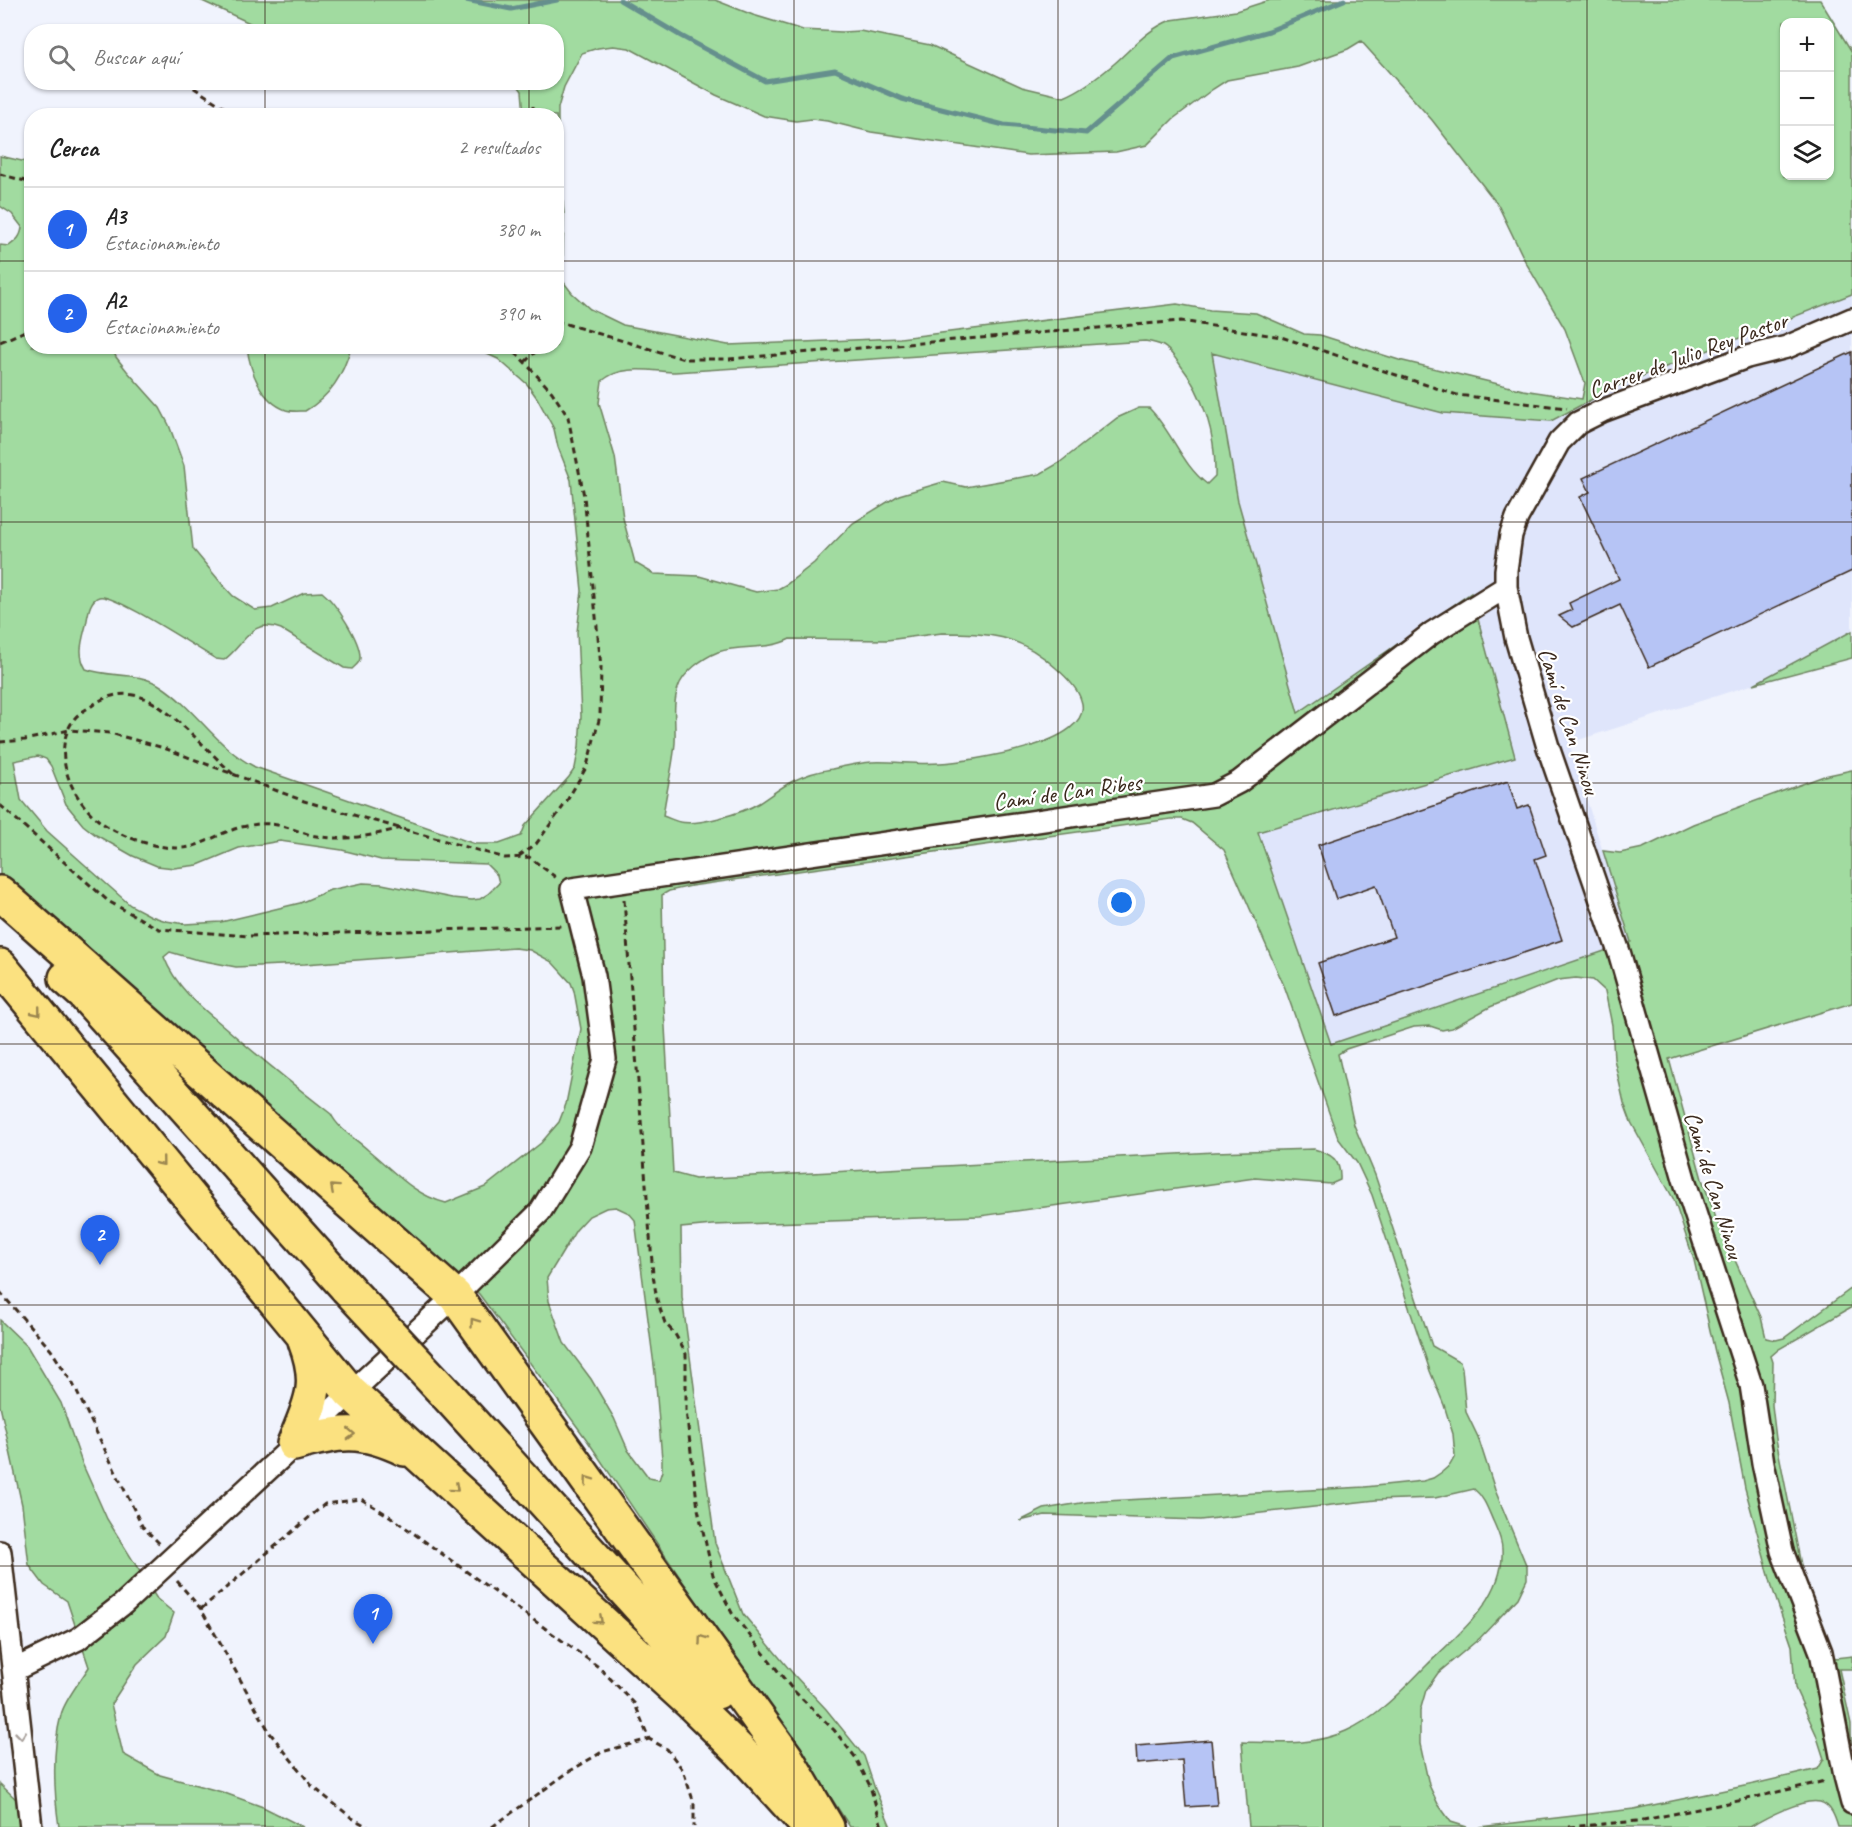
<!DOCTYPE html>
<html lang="es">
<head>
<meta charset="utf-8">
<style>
  body { margin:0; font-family:Caveat,sans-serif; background:#f2f2f2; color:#222 }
  .controls { position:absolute; right:18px; top:18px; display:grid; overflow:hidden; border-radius:12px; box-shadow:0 2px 4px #0004 }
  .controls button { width:54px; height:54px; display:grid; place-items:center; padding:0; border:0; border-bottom:2px solid #e0e0e0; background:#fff; color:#222; font:30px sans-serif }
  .you { position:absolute; left:1122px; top:903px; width:21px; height:21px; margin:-15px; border:4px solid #fff; border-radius:50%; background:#1a73e8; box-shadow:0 0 0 9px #1a73e833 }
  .badge { display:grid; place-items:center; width:39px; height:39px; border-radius:50%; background:#2563eb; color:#fff; font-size:20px; font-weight:700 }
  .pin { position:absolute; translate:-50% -50px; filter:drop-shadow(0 2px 3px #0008) }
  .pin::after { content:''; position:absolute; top:32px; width:21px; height:18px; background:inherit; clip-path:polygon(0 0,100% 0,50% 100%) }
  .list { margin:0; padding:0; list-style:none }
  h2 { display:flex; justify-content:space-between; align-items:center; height:78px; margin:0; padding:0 24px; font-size:26px }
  h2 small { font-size:20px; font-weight:400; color:#767676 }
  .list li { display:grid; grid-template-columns:39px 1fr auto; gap:18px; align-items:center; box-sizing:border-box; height:84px; padding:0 24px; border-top:2px solid #e0e0e0 }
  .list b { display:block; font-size:22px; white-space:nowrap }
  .list p { margin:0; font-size:20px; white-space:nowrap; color:#767676 }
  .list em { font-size:20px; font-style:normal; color:#767676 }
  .icon { flex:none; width:33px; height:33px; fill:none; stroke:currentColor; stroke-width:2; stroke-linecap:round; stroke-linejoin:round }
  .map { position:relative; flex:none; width:1852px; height:1827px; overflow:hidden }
  .search { position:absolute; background:#fff; box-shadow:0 2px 4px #0004; left:24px; top:24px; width:540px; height:66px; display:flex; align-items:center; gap:15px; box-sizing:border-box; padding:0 21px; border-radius:24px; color:#767676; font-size:22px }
  .panel { position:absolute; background:#fff; box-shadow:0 2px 4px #0004; left:24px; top:108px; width:540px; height:246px; border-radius:24px }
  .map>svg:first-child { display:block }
  .built { fill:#dfe5fb }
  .green { fill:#a1dba0; stroke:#6e825f; stroke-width:1.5; fill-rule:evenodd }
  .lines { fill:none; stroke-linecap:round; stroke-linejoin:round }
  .stream { stroke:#658f8d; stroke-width:5 }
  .building { fill:#b6c4f5; stroke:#3b2a1e; stroke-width:1.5 }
  .minor-casing { stroke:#3b2a1e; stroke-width:26 }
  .trunk-casing { stroke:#3b2a1e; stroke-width:38 }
  .path { stroke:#3b2a1e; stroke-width:3; stroke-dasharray:6 4.5; stroke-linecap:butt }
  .minor { stroke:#fff; stroke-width:21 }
  .trunk { stroke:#fbe180; stroke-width:33 }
  .trunk-bridge-casing { stroke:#3b2a1e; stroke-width:38; stroke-linecap:butt }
  .trunk-bridge { stroke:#fbe180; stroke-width:33 }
  .oneway { stroke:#9b864f }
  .oneway2 { stroke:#a79f9a }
  .grid { fill:none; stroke:#3b2a1e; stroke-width:1.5; stroke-opacity:0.55 }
  .labels { text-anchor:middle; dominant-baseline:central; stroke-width:4.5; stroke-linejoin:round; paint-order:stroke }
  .street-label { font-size:24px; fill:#3b2a1e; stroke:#fff }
</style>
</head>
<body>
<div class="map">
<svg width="1852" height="1827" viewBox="0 0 1852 1827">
  <rect width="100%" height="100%" fill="#f0f3fd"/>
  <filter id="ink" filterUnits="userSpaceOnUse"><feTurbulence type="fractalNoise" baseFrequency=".0167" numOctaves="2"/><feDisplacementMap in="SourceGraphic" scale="12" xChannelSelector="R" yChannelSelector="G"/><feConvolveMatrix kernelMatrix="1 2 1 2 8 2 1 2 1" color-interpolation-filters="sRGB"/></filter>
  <g filter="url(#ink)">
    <path class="built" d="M 1852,294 L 1852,631 L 1754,684 L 1569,743 L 1631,942 L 1331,1044 L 1258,832 L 1515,757 L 1471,593 L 1298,714 L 1238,501 L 1212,353 L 1443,413 L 1551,421 L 1617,386 Z"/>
    <path class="green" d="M 200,0 L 715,0 L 753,15 L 803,30 L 842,32 L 860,31 L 930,45 L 1022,87 L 1064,97 C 1083,89 1100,76 1115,63 C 1133,47 1148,29 1171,20 L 1236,11 L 1270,0 L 1820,0 L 1852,52 L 1852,294 L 1617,386 L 1551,421 L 1443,413 L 1212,353 L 1238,501 L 1298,713 L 1471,593 L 1515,757 L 1258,832 L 1331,1044 L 1631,942 L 1603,851 L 1620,853 L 1643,848 L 1693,824 L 1824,776 L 1852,770 L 1852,1003 L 1669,1059 L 1702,1179 L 1717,1221 L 1761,1317 L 1766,1338 L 1776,1340 L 1784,1338 L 1852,1288 L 1852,1307 L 1779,1349 L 1771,1356 L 1773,1362 L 1772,1405 L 1776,1439 L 1803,1575 L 1835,1658 L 1852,1656 L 1852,1669 L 1839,1669 L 1851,1724 L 1852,1827 L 1838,1827 C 1835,1817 1831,1805 1820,1802 C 1802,1798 1765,1818 1750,1827 L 1479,1827 L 1634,1809 L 1754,1784 L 1818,1769 L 1824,1759 L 1816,1734 L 1795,1688 L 1792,1646 L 1773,1590 L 1745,1488 L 1729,1403 L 1715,1352 L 1694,1260 L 1674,1200 L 1631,1122 L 1624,1103 L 1614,1059 L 1612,1025 L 1605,991 L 1593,980 L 1576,978 L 1558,980 L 1490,1007 L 1452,1028 L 1442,1030 L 1430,1026 L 1414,1027 L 1346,1049 L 1338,1054 L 1354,1125 L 1375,1175 L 1432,1346 L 1460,1362 L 1462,1368 L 1466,1412 L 1478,1437 L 1495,1490 L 1527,1567 L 1527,1579 L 1518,1598 L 1480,1638 L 1438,1673 L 1426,1690 L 1420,1711 L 1420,1744 L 1429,1785 L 1438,1804 L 1451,1822 L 1467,1827 L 1249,1827 L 1242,1742 C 1278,1743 1313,1746 1346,1731 C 1379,1716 1402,1690 1427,1665 C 1458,1634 1505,1599 1502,1549 C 1502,1540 1498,1532 1494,1523 C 1488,1510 1485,1498 1474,1489 L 1435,1498 L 1376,1500 L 1200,1520 L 1045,1515 L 1020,1521 L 1044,1509 L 1087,1502 L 1365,1487 L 1423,1481 L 1433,1478 L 1442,1472 L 1450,1465 L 1455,1456 L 1453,1434 L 1444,1405 L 1430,1371 L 1372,1195 L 1357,1163 L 1338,1138 L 1285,988 L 1224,850 L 1192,823 L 1182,819 L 1171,819 L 691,886 L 669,891 L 662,895 L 664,1008 L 673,1173 L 695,1179 L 1215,1152 L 1314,1149 C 1332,1154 1341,1160 1340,1180 L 1331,1184 L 1255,1178 L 980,1216 L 713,1225 L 681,1228 L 682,1297 L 715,1543 L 743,1614 L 795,1676 L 826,1709 L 864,1756 L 875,1789 L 891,1827 L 850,1827 L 792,1737 L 681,1579 L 587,1440 L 479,1294 L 0,875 L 0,245 L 9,246 C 17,240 21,237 22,227 L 12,214 L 0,206 L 0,156 L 31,163 L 32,346 L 112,347 L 116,357 L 127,371 L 160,408 L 169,425 L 184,466 L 193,549 L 222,584 L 233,596 L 255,610 L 272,608 L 304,593 L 322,592 C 335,602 361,641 360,658 C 360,663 355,666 352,669 L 344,668 L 281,629 C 250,617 246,644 224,660 L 216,659 C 198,649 112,592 99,597 C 89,600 88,616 86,625 C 82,641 77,654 86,669 C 109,678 137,671 161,686 C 196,709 217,748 255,767 L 475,844 L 499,844 L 521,836 L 525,826 L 569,777 L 575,768 L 579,747 L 581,716 L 577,632 L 582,591 L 571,480 L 558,447 L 554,429 L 537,398 L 527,384 L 498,359 L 472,347 L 556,346 L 556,116 L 524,115 L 522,91 L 516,83 L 556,82 L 556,32 L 267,31 ZM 1784,22 L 1830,22 L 1830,176 L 1784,176 ZM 1361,41 L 1432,120 L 1498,205 L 1526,263 L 1565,329 L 1585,383 L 1582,399 L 1523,390 L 1399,360 L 1320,335 L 1304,334 L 1256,313 L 1210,310 L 1177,304 L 900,338 L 728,345 L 623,325 L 590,309 L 572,293 L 562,280 L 564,215 L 558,149 L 558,108 L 564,87 L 582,53 L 598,48 L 613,46 L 629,48 L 716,95 L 764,116 L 796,121 L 812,119 L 827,121 L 871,132 L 1028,155 L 1116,152 L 1147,145 L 1173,119 L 1213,89 L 1227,80 L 1298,67 L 1348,49 ZM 1145,341 C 1151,342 1157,343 1163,346 C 1170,350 1174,357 1179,363 C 1204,395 1216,435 1215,476 L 1207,484 C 1181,464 1172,431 1149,408 L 1139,408 L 1117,418 L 1059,463 L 1040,474 L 966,487 L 943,482 L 899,495 L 853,523 L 814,563 L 787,584 L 778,589 L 756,592 L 699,576 L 654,574 L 635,563 L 623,518 L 615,457 L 599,403 L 602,381 C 621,364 651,371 675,372 ZM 942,633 C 989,633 1019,634 1056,668 C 1064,675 1078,689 1081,700 C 1097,745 967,761 940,763 C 917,765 895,761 872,762 C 858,763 845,766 832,769 C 818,771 805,775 793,781 C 781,787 770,796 759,803 C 743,813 698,826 680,822 C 675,821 669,818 663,816 C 666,792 673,767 675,743 C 676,726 672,705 678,688 C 683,672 703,658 718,652 C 742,644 767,651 790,639 L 887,640 ZM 38,756 L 46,759 L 51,766 L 66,804 L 83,825 L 96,835 L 133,856 L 157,866 L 174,868 L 198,865 L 239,848 L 280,841 L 342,850 L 381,860 L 486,864 L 497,875 L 499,883 L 488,894 L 480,899 L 472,900 L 452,898 L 382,884 L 363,883 L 330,890 L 300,903 L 221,922 L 185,924 L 166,921 L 151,916 L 130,905 L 47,831 L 21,800 L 14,761 ZM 515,948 L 530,950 L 552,962 L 571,983 L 574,991 L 581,1029 L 566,1104 L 559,1122 L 541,1143 L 485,1187 L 446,1203 C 413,1195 393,1170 368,1150 C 356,1139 338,1129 331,1114 C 296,1087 261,1059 227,1029 C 202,1008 176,988 164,957 L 170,952 L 194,959 L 236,967 L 305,964 ZM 616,1207 L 629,1213 L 635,1220 L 655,1373 L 662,1459 L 662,1471 L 659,1480 L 649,1478 L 628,1450 L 614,1418 L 591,1379 L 564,1343 L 549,1301 L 547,1278 L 576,1230 L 589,1216 L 606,1208 Z
      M 247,347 L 247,346 L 351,347 C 343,375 331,396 305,411 C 299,411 292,412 286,410 C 261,401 250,371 247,347 Z
      M 1852,631 L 1852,658 L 1754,684 Z
      M 0,1320 L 27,1346 L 61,1403 L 82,1463 L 107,1519 L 157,1599 L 174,1613 L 166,1636 L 137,1664 L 111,1704 L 123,1754 L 160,1775 L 222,1792 L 263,1807 L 303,1827 L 59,1827 C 54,1792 52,1750 61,1715 C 64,1701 81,1680 89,1667 L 67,1601 L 44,1585 L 29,1565 L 22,1505 L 0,1406 Z
      M 0,1784 L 17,1800 L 19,1827 L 0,1827 Z"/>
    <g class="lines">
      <path class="stream" d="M 466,0 L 511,9 L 557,0
        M 620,0 L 681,36 L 765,81 L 835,70 L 902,99 L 1004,125 L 1086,133 L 1173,58 L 1269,31 L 1344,0"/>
    </g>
    <path class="building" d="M 1852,352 L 1852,571 L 1649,667 L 1620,605 L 1573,627 L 1559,616 L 1572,610 L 1569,603 L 1619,579 L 1580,497 L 1590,492 L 1583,478 Z
      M 1508,781 L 1517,809 L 1529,805 L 1546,855 L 1535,859 L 1562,940 L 1336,1016 L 1318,963 L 1394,937 L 1376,885 L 1336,899 L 1318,845 Z
      M 1211,1740 L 1217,1805 L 1186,1807 L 1182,1760 L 1137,1764 L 1136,1746 Z"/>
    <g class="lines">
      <g class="minor-casing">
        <path id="minor" d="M 1852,319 L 1787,347 L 1747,357 L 1602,411 L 1578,423 L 1559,442 L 1517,518 L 1511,535 L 1506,570 L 1506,587 L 1516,638 L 1548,747 L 1620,955 L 1684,1179 L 1751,1385 L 1763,1463 L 1782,1551 L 1821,1652 L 1845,1776 L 1852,1803
          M 0,1552 L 31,1827
          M 14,1670 L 78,1639 L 123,1604 L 455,1296 L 540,1212 L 580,1147 L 605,1059 L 594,976 L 572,889 L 1214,795 L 1239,782 L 1432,633 L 1506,587"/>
      </g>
      <g class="trunk-casing">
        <path id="trunk" d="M 0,893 L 455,1296 L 786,1757 L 827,1827
          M 0,966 L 350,1392 L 690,1702 L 741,1752 L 809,1827
          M 66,978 L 84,994 L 347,1288
          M 447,1395 L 717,1692
          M 294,1444 C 340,1431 361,1428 405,1449
          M 294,1444 C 311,1403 322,1385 305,1341"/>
      </g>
      <path class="path" d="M 185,82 L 237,116
        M 533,106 L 533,116
        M 0,174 L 32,183
        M 556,321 L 684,359 L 729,359 L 1181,321 L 1281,337 L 1457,395 L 1567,408
        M 0,342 L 32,328
        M 506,346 L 519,356 L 552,392 L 568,417 L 584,496 L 601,667 L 600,716 L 587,766 L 565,804 L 536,844 L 519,856
        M 525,362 L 541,346
        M 0,742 L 25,740 L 69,730 L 110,733 L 164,748 L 304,801 L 505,858 L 529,857 L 558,879
        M 233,774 C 210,753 171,709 144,698 C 127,691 108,694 93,705 C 87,709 79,713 75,718 C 50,750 70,796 97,819 C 115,835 153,848 177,848 C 198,849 213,836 232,830 C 240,827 250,825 258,824 C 278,822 293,830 311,835 C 342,842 371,836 401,828
        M 0,805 L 108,901 L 159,929 L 248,936 L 563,926
        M 624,900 L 653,1275 L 657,1300 L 665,1323 L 675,1334 L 686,1354 L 686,1411 L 698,1509 L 713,1575 L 732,1613 L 793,1690 L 834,1730 L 856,1758 L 870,1786 L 882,1827
        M 0,1292 L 51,1350 L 73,1384 L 142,1526 L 160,1544
        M 177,1581 L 201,1609 L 270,1733 L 312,1786 L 352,1818 L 368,1827
        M 201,1609 L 325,1504 L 361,1499 L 391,1517 L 600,1668 L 635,1704 L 649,1739 L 667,1749 L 683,1770 L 694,1803 L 694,1827
        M 492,1827 L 570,1771 L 602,1752 L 649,1739
        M 1569,1827 L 1638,1821 L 1743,1800 L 1825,1781"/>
      <use href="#minor" class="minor"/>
      <use href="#trunk" class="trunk"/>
      <g class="trunk-bridge-casing">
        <path id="trunk-bridge" d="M 347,1288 L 447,1395"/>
      </g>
      <use href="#trunk-bridge" class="trunk-bridge"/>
    </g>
    <defs><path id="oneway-chevron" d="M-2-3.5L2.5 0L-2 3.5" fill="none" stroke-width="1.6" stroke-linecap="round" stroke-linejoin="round" transform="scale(1.5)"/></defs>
    <g class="oneway">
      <use href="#oneway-chevron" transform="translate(37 1012) rotate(51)"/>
      <use href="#oneway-chevron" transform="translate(161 1162) rotate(51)"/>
      <use href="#oneway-chevron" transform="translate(334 1188) rotate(-138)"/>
      <use href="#oneway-chevron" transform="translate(474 1322) rotate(-126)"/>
      <use href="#oneway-chevron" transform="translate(351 1434) rotate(2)"/>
      <use href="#oneway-chevron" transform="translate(588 1480) rotate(-126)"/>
      <use href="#oneway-chevron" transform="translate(455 1488) rotate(42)"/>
      <use href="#oneway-chevron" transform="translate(599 1620) rotate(42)"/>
      <use href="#oneway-chevron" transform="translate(702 1639) rotate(-126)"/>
    </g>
    <use class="oneway2" href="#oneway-chevron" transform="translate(21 1735) rotate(84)"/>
  </g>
  <path class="grid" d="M 265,0 L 265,32M 529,0 L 529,32M 794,0 L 794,1827M 1058,0 L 1058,1827M 1323,0 L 1323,1827M 1587,0 L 1587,1827M 265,82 L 265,116M 529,82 L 529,116M 0,261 L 32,261M 556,261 L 1852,261M 265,346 L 265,1827M 529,346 L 529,1827M 0,522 L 1852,522M 0,783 L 1852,783M 0,1044 L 1852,1044M 0,1305 L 1852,1305M 0,1566 L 1852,1566"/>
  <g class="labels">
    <g class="street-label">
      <text transform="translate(1688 355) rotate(-20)">Carrer de Julio Rey Pastor</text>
      <text transform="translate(1569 721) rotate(72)">Camí de Can Ninou</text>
      <text transform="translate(1067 792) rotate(-8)">Camí de Can Ribes</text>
      <text transform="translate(1714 1185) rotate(73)">Camí de Can Ninou</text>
    </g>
  </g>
</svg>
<div class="controls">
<button>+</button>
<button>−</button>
<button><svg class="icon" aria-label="layers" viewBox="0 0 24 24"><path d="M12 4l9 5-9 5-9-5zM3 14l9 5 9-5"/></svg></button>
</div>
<div class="you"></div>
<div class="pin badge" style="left:373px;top:1644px">1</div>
<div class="pin badge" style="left:100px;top:1265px">2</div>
<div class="search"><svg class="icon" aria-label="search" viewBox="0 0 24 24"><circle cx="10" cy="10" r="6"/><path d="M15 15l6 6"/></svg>Buscar aquí</div>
<section class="panel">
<h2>Cerca<small>2 resultados</small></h2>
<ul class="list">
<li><span class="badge">1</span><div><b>A3</b><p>Estacionamiento</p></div><em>380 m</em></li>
<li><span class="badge">2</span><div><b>A2</b><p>Estacionamiento</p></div><em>390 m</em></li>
</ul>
</section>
</div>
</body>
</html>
